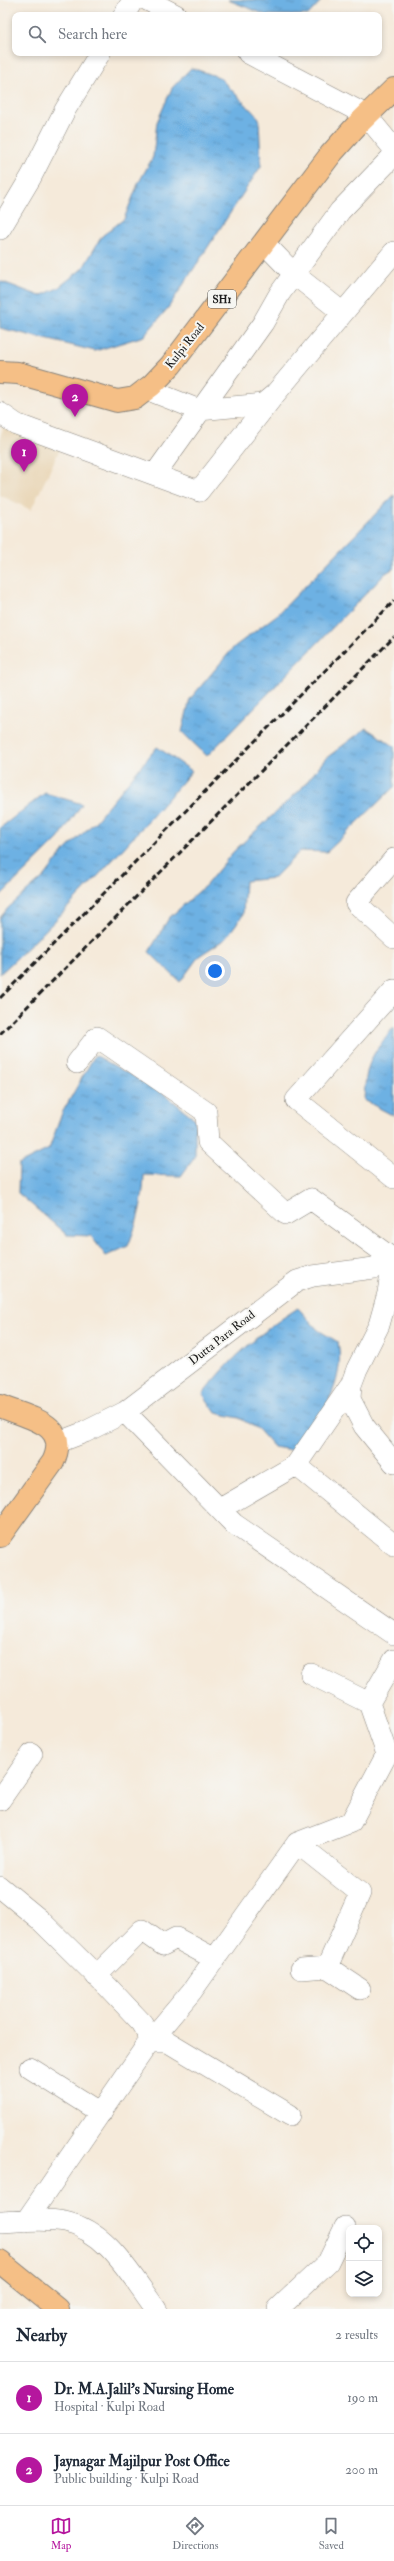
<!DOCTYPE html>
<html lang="en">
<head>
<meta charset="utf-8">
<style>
  body { margin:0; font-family:"IM FELL Double Pica",serif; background:#f2f2f3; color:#1f2937 }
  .controls { position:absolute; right:12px; bottom:12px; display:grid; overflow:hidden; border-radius:8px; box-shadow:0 2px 6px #0003 }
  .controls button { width:36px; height:36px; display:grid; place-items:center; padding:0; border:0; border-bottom:1px solid #e0e1e3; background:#fff; color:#1f2937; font:20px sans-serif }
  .you { position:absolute; left:215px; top:971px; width:14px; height:14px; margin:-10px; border:3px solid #fff; border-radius:50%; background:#1a73e8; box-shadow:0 0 0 6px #1a73e833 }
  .badge { display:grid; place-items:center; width:26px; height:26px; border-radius:50%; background:#b5179e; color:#fff; font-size:13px; font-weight:700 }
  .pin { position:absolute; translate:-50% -33px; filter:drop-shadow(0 1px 2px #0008) }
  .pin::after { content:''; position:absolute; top:21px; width:14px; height:12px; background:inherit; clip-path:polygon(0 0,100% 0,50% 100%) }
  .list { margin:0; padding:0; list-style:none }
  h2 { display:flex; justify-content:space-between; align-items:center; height:52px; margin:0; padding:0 16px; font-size:17px }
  h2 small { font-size:13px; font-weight:400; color:#747a83 }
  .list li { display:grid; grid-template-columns:26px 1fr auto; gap:12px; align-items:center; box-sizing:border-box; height:72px; padding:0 16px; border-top:1px solid #e0e1e3 }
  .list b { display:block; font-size:15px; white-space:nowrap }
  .list p { margin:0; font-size:13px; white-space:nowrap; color:#747a83 }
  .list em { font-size:13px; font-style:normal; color:#747a83 }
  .icon { flex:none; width:22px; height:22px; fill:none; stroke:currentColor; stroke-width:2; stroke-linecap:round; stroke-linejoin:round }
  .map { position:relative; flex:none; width:394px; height:2309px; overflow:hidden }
  .search { position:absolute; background:#fff; box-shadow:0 2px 6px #0003; left:12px; right:12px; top:12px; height:44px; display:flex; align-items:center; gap:10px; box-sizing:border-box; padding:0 14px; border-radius:8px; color:#747a83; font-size:15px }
  .sheet { height:196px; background:#fff }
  nav { display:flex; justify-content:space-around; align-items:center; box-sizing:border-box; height:56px; border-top:1px solid #e0e1e3; background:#fff; font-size:11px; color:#747a83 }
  nav a { display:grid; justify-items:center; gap:2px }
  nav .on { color:#b5179e }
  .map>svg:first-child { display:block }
  .built { fill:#ead8ba }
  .water { fill:url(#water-ripples); stroke:#446680 }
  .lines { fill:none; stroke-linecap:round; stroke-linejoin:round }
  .minor-casing { stroke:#88837b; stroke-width:22 }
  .major-casing { stroke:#88837b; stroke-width:24 }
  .minor { stroke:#fff; stroke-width:21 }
  .major { stroke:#f5bf86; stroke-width:22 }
  .rail { stroke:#1c1c1c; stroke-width:3; stroke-dasharray:6 3; stroke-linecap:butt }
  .labels { text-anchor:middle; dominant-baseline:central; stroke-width:4; stroke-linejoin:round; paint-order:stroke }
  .shield { fill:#f6f6f2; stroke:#5d5d5c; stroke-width:1 }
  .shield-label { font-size:11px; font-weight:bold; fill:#1c1c1c }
  .street-label { font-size:12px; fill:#1c1c1c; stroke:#f6f6f2 }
</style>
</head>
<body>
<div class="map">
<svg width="394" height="2309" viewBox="0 0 394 2309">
  <defs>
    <pattern id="water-ripples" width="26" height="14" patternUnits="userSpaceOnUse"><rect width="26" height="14" fill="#6db1e3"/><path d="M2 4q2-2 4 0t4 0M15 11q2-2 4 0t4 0" fill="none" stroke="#598fb7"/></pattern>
  </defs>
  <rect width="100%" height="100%" fill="#f6f6f2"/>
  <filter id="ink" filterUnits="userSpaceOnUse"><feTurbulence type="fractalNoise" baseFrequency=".025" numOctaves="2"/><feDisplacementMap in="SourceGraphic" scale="8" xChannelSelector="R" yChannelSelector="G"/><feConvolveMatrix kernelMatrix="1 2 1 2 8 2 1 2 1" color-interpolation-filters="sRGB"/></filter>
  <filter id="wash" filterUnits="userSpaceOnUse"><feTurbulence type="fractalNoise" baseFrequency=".012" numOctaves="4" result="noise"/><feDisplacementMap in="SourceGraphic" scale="16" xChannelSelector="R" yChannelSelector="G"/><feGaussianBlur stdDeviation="0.9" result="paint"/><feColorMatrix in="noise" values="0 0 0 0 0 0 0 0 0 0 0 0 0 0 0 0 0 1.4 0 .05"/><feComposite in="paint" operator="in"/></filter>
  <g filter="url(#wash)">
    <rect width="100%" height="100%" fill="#f5eada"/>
    <path class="built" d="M 6,423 L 60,449 L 31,510 L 0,495 L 0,436 Z"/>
    <path class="water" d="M 228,0 L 322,0 L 308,15 L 266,15 Z
      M 191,68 L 219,77 L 259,118 L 261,166 L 168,308 L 144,336 L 95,351 L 0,328 L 0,281 L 40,296 L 58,288 L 83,268 L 102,236 L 124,219 L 138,184 L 153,157 L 157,122 L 172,88 Z
      M 394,495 L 394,568 L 386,573 L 207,756 L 182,732 L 190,699 L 234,647 L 278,614 Z
      M 366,728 L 394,746 L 394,787 L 327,852 L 300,851 L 274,878 L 245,881 L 243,915 L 225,939 L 199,956 L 180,982 L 149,952 L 169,918 L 206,885 L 234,851 L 301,789 L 325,759 Z
      M 157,747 L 192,771 C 131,841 68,911 0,974 L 0,918 L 8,908 L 45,876 L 63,852 L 95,822 Z
      M 45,793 L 82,804 L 58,839 L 0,896 L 0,828 Z
      M 394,1027 L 394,1116 L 364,1100 C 366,1062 370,1057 394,1027 Z
      M 95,1055 L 163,1093 L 195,1119 L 195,1157 L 181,1176 L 144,1175 C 143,1201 138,1222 128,1246 L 106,1256 L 91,1236 L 67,1235 L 18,1193 L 19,1164 L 49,1149 L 62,1113 Z
      M 298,1308 L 318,1330 L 338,1342 C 346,1383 320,1419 298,1451 L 274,1447 L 258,1429 L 239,1418 L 216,1413 L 203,1394 C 230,1359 260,1332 298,1308 Z"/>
  </g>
  <g filter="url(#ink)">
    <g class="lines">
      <g class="minor-casing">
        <path id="minor" d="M 147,0 L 176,15
          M 124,15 L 133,0
          M 248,53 L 366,115 L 394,149
          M 0,229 L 31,177 L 65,110 L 100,53
          M 264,243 L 295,275 L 343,313
          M 146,389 L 199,410 L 263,404 L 275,394 L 394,252
          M 0,413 L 16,424 L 199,491 L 275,394
          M 155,474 L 263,323 L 280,293 L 340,211 L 394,155
          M 394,859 L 356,903 L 394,938
          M 394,990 L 296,1100 L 394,1178
          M 77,1063 L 97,1037 L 206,1112 L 208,1142 L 286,1214 L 311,1199 L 393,1259 L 388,1293 L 379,1325 L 357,1369 L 351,1385 L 350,1399 L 364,1426 L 394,1463
          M 125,1412 L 234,1524 L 394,1634
          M 59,1442 L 85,1432 L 125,1412 L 297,1281 L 313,1276 L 374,1268 L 394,1258
          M 296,1465 L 394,1545
          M 220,1509 L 296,1465 L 351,1385
          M 311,1674 L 369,1703
          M 0,1800 L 32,1754
          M 297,1843 L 360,1893 L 327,1967 L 301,1969
          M 0,1887 L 39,1919 L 108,1987 L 142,2023 L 148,2033 L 149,2042 L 26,2221
          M 327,1967 L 360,1989
          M 96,1976 L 142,1930 L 163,1945 L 176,1938 L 215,1959
          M 149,2042 L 192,1991 L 297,1843 L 351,1822 L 387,1754 L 369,1703 L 394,1660
          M 149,2042 L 168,2042 L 290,2115
          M 30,2068 L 101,2113
          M 0,2222 C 21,2221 44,2218 65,2222 C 108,2231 131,2276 156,2309
          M 278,2309 L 328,2262 L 345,2227"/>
      </g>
      <g class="major-casing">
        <path id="major" d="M 0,372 L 18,373 L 117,401 L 135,398 L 152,385 L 171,365 L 331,154 L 357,125 L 394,89
          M 0,1406 C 28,1418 71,1423 53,1462 L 0,1536
          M 0,2262 L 58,2309"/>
      </g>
      <use href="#minor" class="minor"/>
      <use href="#major" class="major"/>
      <path class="rail" d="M 0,998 L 394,601
        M 0,1034 L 394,637"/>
    </g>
  </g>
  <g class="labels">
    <rect class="shield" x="208" y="290" width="28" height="18" rx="3"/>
    <g class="shield-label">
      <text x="222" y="299">SH1</text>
    </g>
    <g class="street-label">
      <text transform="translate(185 346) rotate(-51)">Kulpi Road</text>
      <text transform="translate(222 1338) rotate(-38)">Dutta Para Road</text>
    </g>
  </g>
</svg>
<div class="controls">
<button><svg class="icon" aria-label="locate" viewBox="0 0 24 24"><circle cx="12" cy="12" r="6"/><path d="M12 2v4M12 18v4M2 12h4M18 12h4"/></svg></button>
<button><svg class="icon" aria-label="layers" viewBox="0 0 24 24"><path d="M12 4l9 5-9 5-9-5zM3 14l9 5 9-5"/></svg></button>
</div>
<div class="you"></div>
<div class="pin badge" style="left:24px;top:472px">1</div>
<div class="pin badge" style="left:75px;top:417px">2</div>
<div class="search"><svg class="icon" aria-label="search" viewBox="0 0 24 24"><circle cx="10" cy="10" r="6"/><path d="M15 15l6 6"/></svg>Search here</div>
</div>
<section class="sheet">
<h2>Nearby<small>2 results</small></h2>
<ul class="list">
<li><span class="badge">1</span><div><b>Dr. M.A.Jalil's Nursing Home</b><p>Hospital · Kulpi Road</p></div><em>190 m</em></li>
<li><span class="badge">2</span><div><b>Jaynagar Majilpur Post Office</b><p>Public building · Kulpi Road</p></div><em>200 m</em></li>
</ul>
</section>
<nav>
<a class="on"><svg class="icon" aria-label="map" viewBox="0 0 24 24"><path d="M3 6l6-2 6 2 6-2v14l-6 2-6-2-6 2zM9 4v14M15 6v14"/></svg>Map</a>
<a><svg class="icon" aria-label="directions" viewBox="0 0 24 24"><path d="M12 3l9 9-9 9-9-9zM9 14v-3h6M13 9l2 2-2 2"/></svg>Directions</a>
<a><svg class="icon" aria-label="saved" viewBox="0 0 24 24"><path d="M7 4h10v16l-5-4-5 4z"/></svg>Saved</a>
</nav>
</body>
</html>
